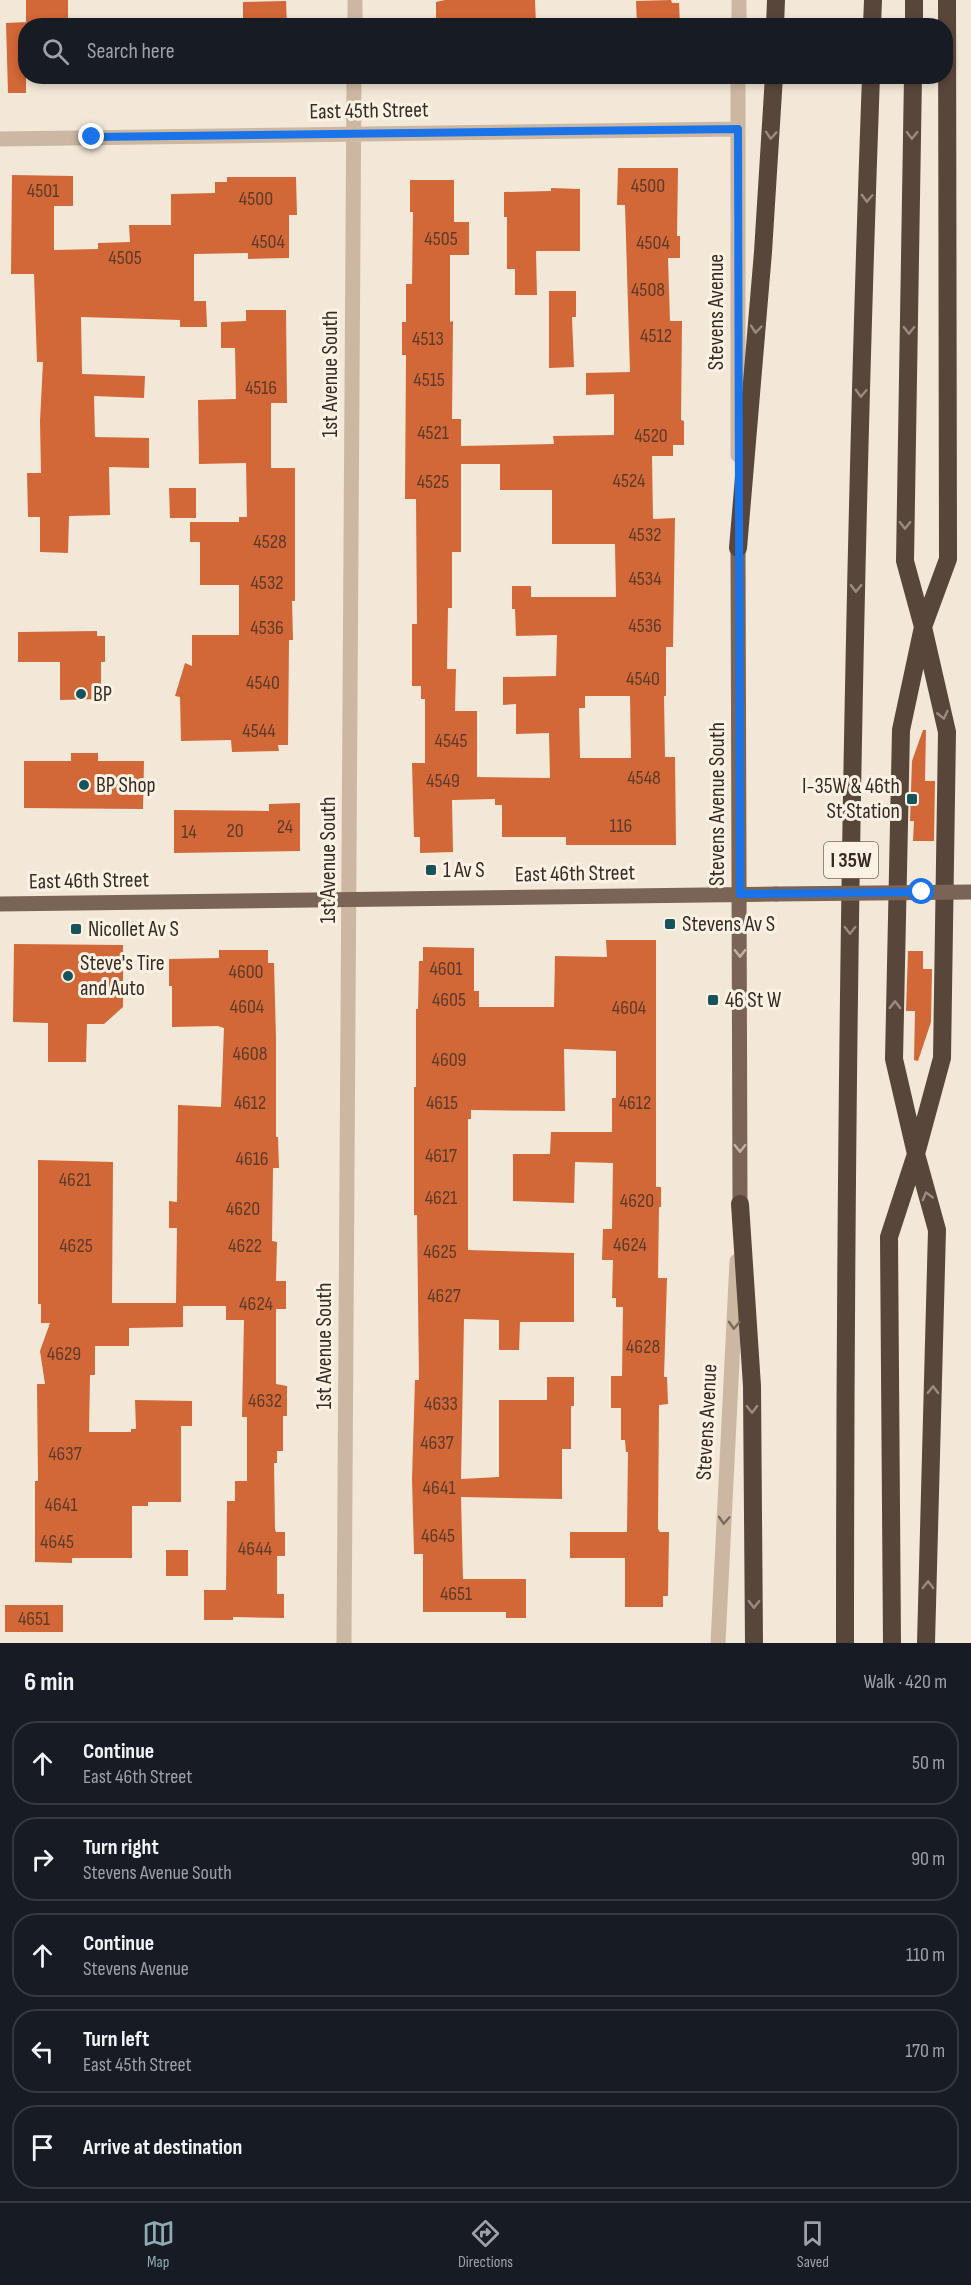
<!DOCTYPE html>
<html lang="en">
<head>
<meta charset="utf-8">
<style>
  body { margin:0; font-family:"Sofia Sans Condensed",sans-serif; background:#242831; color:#f1f3f6 }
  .stop { position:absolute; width:18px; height:18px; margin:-14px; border:4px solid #1a73e8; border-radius:50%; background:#fff }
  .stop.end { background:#1a73e8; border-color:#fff; box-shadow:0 2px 6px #0008 }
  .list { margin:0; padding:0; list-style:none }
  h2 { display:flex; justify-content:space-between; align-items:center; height:78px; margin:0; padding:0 24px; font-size:26px }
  h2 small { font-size:20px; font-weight:400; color:#9ea1a6 }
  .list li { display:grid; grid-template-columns:39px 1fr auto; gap:18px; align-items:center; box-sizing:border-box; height:84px; margin:0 12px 12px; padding:0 12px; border:2px solid #363941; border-radius:24px }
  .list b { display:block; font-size:22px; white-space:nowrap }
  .list p { margin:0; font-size:20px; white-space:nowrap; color:#9ea1a6 }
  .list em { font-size:20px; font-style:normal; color:#9ea1a6 }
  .icon { flex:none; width:33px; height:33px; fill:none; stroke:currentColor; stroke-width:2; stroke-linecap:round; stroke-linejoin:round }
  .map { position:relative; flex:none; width:971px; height:1643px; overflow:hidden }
  .search { position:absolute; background:#171b24; box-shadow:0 3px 9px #0003; left:18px; right:18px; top:18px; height:66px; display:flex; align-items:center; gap:15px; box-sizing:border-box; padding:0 21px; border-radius:24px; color:#9ea1a6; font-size:22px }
  .sheet { height:558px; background:#171b24 }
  nav { display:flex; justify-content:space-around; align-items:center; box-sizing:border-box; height:84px; border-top:2px solid #363941; background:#171b24; font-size:16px; color:#9ea1a6 }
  nav a { display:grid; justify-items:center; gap:3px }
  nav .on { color:#8fabb1 }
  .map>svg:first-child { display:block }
  .building { fill:#d26737; fill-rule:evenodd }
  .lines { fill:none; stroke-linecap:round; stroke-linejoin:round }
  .minor { stroke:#ccb8a2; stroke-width:15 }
  .major { stroke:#7a6455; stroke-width:15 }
  .highway { stroke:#58463b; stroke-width:18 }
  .major-bridge { stroke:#7a6455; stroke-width:15 }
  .oneway { stroke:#998b7f }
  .oneway2 { stroke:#c1b2a4 }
  .oneway3 { stroke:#7a6b5d }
  .route { stroke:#1a73e8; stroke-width:8 }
  .poi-dot { fill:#17535c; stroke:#fbf2e4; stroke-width:2 }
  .labels { text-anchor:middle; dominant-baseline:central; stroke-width:6; stroke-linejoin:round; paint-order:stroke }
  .number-label { font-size:20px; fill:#5d3b2a }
  .shield { fill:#fbf2e4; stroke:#71675e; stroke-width:1.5 }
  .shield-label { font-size:21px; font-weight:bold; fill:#362c25 }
  .street-label { font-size:22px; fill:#362c25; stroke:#fbf2e4 }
  .poi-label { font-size:22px; fill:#362c25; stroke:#fbf2e4; text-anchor:start }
</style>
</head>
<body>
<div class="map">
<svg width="971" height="1643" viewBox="0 0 971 1643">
  <rect width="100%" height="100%" fill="#f3e8d7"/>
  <path class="building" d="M 26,0 L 68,0 L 68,26 L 26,26 Z
    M 445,0 L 535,0 L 536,25 L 446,26 L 446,23 L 436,23 L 436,2 Z
    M 671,0 L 672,3 L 679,3 L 680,26 L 637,26 L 636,1 Z
    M 286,1 L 287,26 L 243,26 L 243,2 Z
    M 26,22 L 26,93 L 8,93 L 6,23 Z
    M 618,168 L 678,168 L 677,236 L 680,236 L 680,258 L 668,258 L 670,321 L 682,321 L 681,420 L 684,421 L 684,445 L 673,445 L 673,456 L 652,456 L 653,519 L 675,518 L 673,647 L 666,647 L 666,696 L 664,696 L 665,757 L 675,757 L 676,845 L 566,845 L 566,837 L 502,837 L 502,805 L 495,805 L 495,799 L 452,800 L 453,852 L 420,853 L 420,837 L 414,837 L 412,763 L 425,763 L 425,699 L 421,699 L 421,686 L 412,686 L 412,624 L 417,624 L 416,499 L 405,499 L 406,355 L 402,355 L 402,322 L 406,322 L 406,284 L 412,284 L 413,212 L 410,212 L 410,180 L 454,180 L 454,222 L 469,222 L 469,255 L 450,255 L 450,322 L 453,321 L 452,419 L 461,419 L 461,446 L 554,444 L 553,436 L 614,435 L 614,394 L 586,395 L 586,373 L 630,372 L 625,205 L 617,205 ZM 461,464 L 500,464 L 500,490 L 552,490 L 552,544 L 615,544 L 616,597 L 531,597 L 531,586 L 512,586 L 512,609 L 515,609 L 516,636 L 557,635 L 556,676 L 503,677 L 503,705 L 516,704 L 516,734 L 549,733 L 550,778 L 477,777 L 477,711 L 455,711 L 456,669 L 447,669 L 448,608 L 452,608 L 452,552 L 461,552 ZM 585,696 L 630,696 L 631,758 L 580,758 L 579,708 L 585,708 Z
    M 12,175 L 73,176 L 73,206 L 54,206 L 54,250 L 98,249 L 98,243 L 130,242 L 129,225 L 171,225 L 171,194 L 215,193 L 215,182 L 227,182 L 227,177 L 296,177 L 297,215 L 289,215 L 289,258 L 248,259 L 248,253 L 194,254 L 194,301 L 206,301 L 207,327 L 180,327 L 180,320 L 81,317 L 82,374 L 145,376 L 144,398 L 94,396 L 95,437 L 149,438 L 149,468 L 109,467 L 110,515 L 69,516 L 68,553 L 40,552 L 40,517 L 28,517 L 27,473 L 41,473 L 40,421 L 43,362 L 37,362 L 34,274 L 11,274 Z
    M 551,188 L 580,189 L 580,251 L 536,251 L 537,295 L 515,295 L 515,269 L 507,269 L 507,217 L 504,217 L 504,192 L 551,191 Z
    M 549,291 L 576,291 L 576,317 L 572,317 L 574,367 L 549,368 Z
    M 246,310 L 286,310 L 287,403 L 271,403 L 271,468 L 295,468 L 295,601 L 292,601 L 293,640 L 289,640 L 288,745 L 278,745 L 279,751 L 232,752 L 231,740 L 181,741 L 180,697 L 175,696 L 185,663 L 192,666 L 192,635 L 239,635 L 239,585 L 200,585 L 200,542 L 190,542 L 190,522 L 239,522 L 239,517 L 247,517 L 246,463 L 199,464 L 198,400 L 236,399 L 235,348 L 221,348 L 221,322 L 246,321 Z
    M 169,488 L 196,488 L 196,518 L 170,518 Z
    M 97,631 L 97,636 L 105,636 L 105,662 L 101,662 L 101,699 L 60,700 L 60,662 L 18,662 L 18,632 Z
    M 923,730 L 926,730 L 925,781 L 935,781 L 934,841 L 913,841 L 914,821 L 910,821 L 912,761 Z
    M 71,753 L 98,753 L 98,761 L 144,761 L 143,809 L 24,808 L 24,761 L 71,761 Z
    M 300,803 L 300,851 L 174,853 L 174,810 L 269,811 L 269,804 Z
    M 606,940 L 656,940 L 656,1187 L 661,1187 L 661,1207 L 659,1207 L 658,1278 L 667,1278 L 664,1377 L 667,1377 L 668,1404 L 659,1405 L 658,1529 L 660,1532 L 669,1532 L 668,1596 L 663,1596 L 663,1607 L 625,1607 L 625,1558 L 570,1558 L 570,1532 L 627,1532 L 628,1452 L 626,1452 L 625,1440 L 621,1440 L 621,1408 L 611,1408 L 611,1376 L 622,1376 L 623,1307 L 616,1307 L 616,1298 L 612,1298 L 613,1260 L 602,1260 L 603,1229 L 612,1229 L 613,1163 L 575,1162 L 574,1203 L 513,1201 L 513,1154 L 550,1154 L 551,1132 L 612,1132 L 612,1098 L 616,1098 L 616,1051 L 564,1049 L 565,1111 L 471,1110 L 471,1119 L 468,1119 L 468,1250 L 574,1253 L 574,1322 L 520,1322 L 519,1350 L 499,1350 L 499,1320 L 464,1319 L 461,1479 L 499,1477 L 499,1400 L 547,1400 L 547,1377 L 574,1377 L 574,1406 L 571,1406 L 571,1449 L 562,1449 L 562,1499 L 461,1497 L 463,1579 L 526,1579 L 526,1618 L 506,1618 L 506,1612 L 423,1612 L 423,1554 L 414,1554 L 412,1479 L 415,1380 L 419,1380 L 417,1215 L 414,1215 L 414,1087 L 416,1087 L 416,1009 L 418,1009 L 419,961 L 423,961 L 423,947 L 474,948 L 474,991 L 479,991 L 479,1007 L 554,1007 L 555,956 L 607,957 Z
    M 14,944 L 123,945 L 123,1007 L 104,1024 L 87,1024 L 86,1062 L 48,1062 L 48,1023 L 13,1022 Z
    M 219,950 L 268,950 L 268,963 L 274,963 L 276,1039 L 276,1137 L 278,1137 L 279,1168 L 273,1168 L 272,1241 L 277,1242 L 276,1281 L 286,1281 L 286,1309 L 276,1309 L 276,1384 L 287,1386 L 287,1416 L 283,1416 L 283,1451 L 277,1451 L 277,1463 L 274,1463 L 275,1529 L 276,1532 L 285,1532 L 285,1556 L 277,1556 L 277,1594 L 284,1594 L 284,1618 L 233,1617 L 233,1620 L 204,1620 L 204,1590 L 226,1590 L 227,1501 L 235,1501 L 235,1481 L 247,1481 L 247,1417 L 242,1417 L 244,1320 L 226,1320 L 226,1306 L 183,1306 L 183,1327 L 129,1328 L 129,1346 L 95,1346 L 95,1375 L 90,1375 L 89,1432 L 131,1432 L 131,1429 L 136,1429 L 135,1400 L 192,1401 L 192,1426 L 181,1426 L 181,1502 L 148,1502 L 148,1506 L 132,1506 L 132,1558 L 72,1558 L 72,1563 L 35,1562 L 35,1481 L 38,1481 L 37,1384 L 45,1384 L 40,1351 L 50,1323 L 41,1323 L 41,1304 L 38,1304 L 38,1160 L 113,1162 L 112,1303 L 176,1303 L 177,1228 L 169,1228 L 169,1201 L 177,1202 L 178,1105 L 221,1107 L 224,1028 L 218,1026 L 172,1027 L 172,986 L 169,986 L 169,959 L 219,958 Z
    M 908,951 L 923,951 L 923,969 L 932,969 L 931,1022 L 918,1061 L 914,1060 L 915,1011 L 906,1011 Z
    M 166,1550 L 188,1550 L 188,1576 L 166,1576 Z
    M 5,1605 L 63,1605 L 63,1632 L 5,1632 Z"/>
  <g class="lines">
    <path class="minor" d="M 355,26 L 355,0
      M 739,26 L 739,0
      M 0,139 L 738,129
      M 738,455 L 738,76
      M 344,1643 L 354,76
      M 718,1643 L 737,1261"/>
    <path class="major" d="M 738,548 L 740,1204
      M 0,904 L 776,894"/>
    <path class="highway" d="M 775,26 L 776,0
      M 872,26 L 873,0
      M 914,26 L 914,0
      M 738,548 L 763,252 L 774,76
      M 740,1204 L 752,1386 L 754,1643
      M 845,1643 C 845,1121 852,598 871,76
      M 892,1643 L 889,1237 L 916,1154 L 942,1058 L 947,732 L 923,627 L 905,561 L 913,76
      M 926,1643 L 937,1230 L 916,1154 L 894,1059 L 901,730 L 923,627 L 948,559 L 947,0"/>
    <path class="major-bridge" d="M 776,894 L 971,892"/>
  </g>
  <defs><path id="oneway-chevron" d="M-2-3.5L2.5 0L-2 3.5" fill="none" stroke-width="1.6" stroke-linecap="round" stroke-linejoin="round" transform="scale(1.5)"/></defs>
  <g class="oneway">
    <use href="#oneway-chevron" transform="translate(771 135) rotate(94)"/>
    <use href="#oneway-chevron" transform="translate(912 135) rotate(91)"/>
    <use href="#oneway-chevron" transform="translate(867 198) rotate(92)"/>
    <use href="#oneway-chevron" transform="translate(756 329) rotate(95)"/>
    <use href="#oneway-chevron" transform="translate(909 330) rotate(91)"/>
    <use href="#oneway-chevron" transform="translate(861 393) rotate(92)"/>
    <use href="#oneway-chevron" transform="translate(905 525) rotate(91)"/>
    <use href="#oneway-chevron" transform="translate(856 588) rotate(91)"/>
    <use href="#oneway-chevron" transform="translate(943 715) rotate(77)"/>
    <use href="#oneway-chevron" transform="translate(850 930) rotate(91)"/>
    <use href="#oneway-chevron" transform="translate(895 1005) rotate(-89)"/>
    <use href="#oneway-chevron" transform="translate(927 1196) rotate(-105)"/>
    <use href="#oneway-chevron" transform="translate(933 1390) rotate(-89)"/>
    <use href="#oneway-chevron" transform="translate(752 1409) rotate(89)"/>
    <use href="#oneway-chevron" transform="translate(928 1585) rotate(-89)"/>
    <use href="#oneway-chevron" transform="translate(754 1604) rotate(91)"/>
  </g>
  <g class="oneway2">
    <use href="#oneway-chevron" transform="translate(740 953) rotate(90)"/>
    <use href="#oneway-chevron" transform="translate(740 1148) rotate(90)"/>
  </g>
  <g class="oneway3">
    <use href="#oneway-chevron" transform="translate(734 1325) rotate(93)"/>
    <use href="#oneway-chevron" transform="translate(724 1520) rotate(93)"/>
  </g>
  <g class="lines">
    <path class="route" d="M 92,137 L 738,129 L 740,894 L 922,892"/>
  </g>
  <g class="poi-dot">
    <circle cx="81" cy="694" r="6"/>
    <circle cx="84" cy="785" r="6"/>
    <rect x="906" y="793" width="12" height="12" rx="3"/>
    <rect x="425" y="864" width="12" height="12" rx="3"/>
    <rect x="664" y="918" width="12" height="12" rx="3"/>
    <rect x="70" y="923" width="12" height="12" rx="3"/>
    <circle cx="68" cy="976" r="6"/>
    <rect x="707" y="994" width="12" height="12" rx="3"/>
  </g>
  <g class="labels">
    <g class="number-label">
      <text x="648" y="186">4500</text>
      <text x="43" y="191">4501</text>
      <text x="256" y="199">4500</text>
      <text x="441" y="239">4505</text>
      <text x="268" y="242">4504</text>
      <text x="653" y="243">4504</text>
      <text x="125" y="258">4505</text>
      <text x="648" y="290">4508</text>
      <text x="656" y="336">4512</text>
      <text x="428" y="339">4513</text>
      <text x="429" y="380">4515</text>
      <text x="261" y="388">4516</text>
      <text x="433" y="433">4521</text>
      <text x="651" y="436">4520</text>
      <text x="629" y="481">4524</text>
      <text x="433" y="482">4525</text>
      <text x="645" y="535">4532</text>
      <text x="270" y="542">4528</text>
      <text x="645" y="579">4534</text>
      <text x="267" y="583">4532</text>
      <text x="645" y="626">4536</text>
      <text x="267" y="628">4536</text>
      <text x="643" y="679">4540</text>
      <text x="263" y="683">4540</text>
      <text x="259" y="731">4544</text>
      <text x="451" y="741">4545</text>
      <text x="644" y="778">4548</text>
      <text x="443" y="781">4549</text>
      <text x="621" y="826">116</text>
      <text x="285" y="827">24</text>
      <text x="235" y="831">20</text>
      <text x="189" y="832">14</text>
      <text x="446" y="969">4601</text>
      <text x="246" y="972">4600</text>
      <text x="449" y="1000">4605</text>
      <text x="247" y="1007">4604</text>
      <text x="629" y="1008">4604</text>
      <text x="250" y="1054">4608</text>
      <text x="449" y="1060">4609</text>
      <text x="250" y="1103">4612</text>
      <text x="442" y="1103">4615</text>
      <text x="635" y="1103">4612</text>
      <text x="441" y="1156">4617</text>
      <text x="252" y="1159">4616</text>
      <text x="75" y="1180">4621</text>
      <text x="441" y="1198">4621</text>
      <text x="637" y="1201">4620</text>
      <text x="243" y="1209">4620</text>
      <text x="630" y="1245">4624</text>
      <text x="76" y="1246">4625</text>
      <text x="245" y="1246">4622</text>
      <text x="440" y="1252">4625</text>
      <text x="444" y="1296">4627</text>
      <text x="256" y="1304">4624</text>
      <text x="643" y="1347">4628</text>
      <text x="64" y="1354">4629</text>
      <text x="265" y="1401">4632</text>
      <text x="441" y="1404">4633</text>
      <text x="437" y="1443">4637</text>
      <text x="65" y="1454">4637</text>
      <text x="439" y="1488">4641</text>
      <text x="61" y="1505">4641</text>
      <text x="438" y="1536">4645</text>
      <text x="57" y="1542">4645</text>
      <text x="255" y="1549">4644</text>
      <text x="456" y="1594">4651</text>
      <text x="34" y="1619">4651</text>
    </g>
    <rect class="shield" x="824" y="842" width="54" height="36" rx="4.5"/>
    <g class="shield-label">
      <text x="851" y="860">I 35W</text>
    </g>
    <g class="street-label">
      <text transform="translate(369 111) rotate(-1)">East 45th Street</text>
      <text transform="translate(716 312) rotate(-90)">Stevens Avenue</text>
      <text transform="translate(330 374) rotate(-90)">1st Avenue South</text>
      <text transform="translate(717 804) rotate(-90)">Stevens Avenue South</text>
      <text transform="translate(328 860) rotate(-90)">1st Avenue South</text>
      <text transform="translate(575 874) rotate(-1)">East 46th Street</text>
      <text transform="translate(89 881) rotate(-1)">East 46th Street</text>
      <text transform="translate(324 1346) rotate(-90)">1st Avenue South</text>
      <text transform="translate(707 1422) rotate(-87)">Stevens Avenue</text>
    </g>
    <g class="poi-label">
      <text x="93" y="694">BP</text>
      <text x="96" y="785">BP Shop</text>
      <text x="900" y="786" text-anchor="end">I-35W &amp; 46th<tspan x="900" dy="25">St Station</tspan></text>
      <text x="443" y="870">1 Av S</text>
      <text x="682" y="924">Stevens Av S</text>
      <text x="88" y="929">Nicollet Av S</text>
      <text x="80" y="963">Steve's Tire<tspan x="80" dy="25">and Auto</tspan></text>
      <text x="725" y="1000">46 St W</text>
    </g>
  </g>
</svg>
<div class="stop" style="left:922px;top:892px"></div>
<div class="stop end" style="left:92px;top:137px"></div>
<div class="search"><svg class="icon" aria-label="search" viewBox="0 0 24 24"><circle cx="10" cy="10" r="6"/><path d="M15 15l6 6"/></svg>Search here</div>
</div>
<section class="sheet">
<h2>6 min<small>Walk · 420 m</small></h2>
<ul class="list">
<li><svg class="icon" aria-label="ahead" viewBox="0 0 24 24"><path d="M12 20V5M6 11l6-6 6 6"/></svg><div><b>Continue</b><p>East 46th Street</p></div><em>50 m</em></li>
<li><svg class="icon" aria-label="right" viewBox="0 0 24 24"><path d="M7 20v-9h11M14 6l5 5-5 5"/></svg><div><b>Turn right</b><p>Stevens Avenue South</p></div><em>90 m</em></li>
<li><svg class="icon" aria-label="ahead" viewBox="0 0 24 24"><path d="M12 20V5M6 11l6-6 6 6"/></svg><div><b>Continue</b><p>Stevens Avenue</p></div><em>110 m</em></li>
<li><svg class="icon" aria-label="left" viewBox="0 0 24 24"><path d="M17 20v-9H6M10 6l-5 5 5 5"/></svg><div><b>Turn left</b><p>East 45th Street</p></div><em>170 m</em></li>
<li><svg class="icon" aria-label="arrive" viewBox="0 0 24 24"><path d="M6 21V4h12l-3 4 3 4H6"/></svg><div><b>Arrive at destination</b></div></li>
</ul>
</section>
<nav>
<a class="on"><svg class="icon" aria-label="map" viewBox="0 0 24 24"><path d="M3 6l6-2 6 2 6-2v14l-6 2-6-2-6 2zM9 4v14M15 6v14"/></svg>Map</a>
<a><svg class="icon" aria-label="directions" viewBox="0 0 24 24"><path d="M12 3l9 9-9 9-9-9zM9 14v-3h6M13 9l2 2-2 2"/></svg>Directions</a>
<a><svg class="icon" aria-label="saved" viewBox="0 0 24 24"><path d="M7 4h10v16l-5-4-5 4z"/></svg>Saved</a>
</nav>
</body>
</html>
